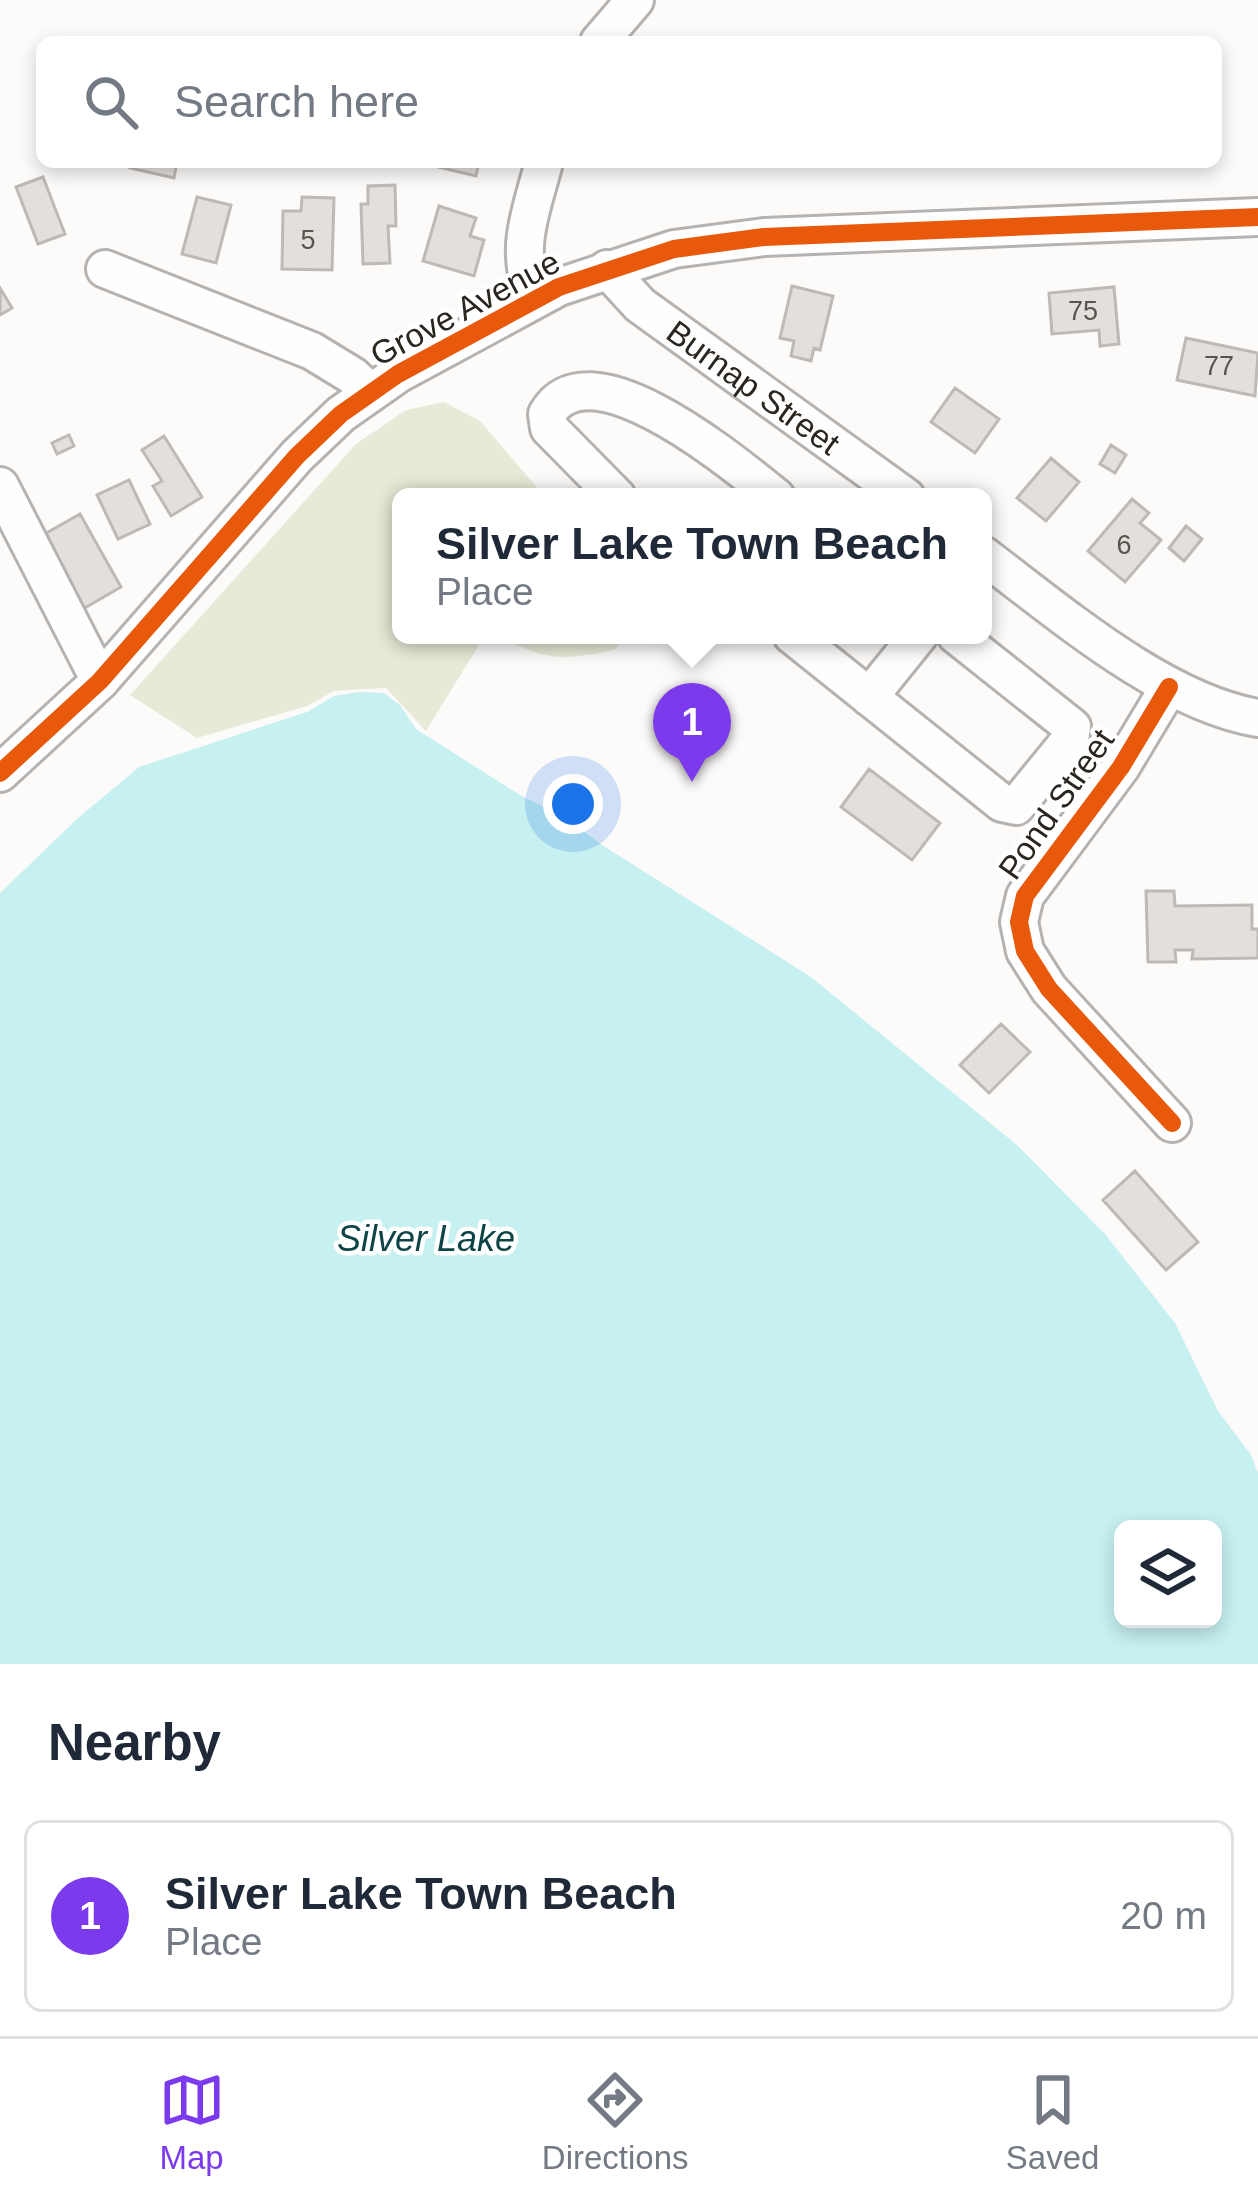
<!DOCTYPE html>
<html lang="en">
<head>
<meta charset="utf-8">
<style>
  body { margin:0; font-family:Helvetica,sans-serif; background:#f2f2f3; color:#1f2937 }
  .controls { position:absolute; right:36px; bottom:36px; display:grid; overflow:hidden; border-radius:18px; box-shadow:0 6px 18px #0003 }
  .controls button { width:108px; height:108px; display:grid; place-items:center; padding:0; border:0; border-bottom:3px solid #e0e1e3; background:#fff; color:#1f2937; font:60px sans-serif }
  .you { position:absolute; left:573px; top:804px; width:42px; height:42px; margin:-30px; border:9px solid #fff; border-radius:50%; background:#1a73e8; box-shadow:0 0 0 18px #1a73e833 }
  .badge { display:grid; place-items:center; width:78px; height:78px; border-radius:50%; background:#7c3aed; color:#fff; font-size:39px; font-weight:700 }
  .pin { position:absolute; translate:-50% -99px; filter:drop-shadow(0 3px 6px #0008) }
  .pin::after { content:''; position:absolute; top:63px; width:42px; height:36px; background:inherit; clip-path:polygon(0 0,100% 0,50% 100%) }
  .popup { position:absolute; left:392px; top:488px; width:600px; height:156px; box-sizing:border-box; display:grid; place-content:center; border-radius:18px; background:#fff; filter:drop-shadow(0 3px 9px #0005); font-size:39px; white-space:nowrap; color:#747a83 }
  .popup b { font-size:45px; color:#1f2937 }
  .popup::after { content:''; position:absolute; left:50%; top:100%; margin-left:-24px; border:24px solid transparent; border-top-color:#fff }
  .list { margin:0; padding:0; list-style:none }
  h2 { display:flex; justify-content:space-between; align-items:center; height:156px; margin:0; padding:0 48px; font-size:51px }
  h2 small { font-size:39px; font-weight:400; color:#747a83 }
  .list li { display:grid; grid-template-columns:78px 1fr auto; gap:36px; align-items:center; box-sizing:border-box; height:192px; margin:0 24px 24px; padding:0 24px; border:3px solid #e0e1e3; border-radius:18px }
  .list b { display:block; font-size:45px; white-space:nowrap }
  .list p { margin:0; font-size:39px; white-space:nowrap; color:#747a83 }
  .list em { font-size:39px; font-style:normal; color:#747a83 }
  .icon { flex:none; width:66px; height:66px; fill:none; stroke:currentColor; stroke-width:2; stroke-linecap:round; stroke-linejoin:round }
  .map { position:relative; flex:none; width:1258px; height:1664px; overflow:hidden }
  .search { position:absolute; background:#fff; box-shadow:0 6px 18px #0003; left:36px; right:36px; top:36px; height:132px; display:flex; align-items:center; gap:30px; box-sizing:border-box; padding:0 42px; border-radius:18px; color:#747a83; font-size:45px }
  .sheet { height:372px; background:#fff }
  nav { display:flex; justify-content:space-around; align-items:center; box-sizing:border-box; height:168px; border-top:3px solid #e0e1e3; background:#fff; font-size:33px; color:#747a83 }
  nav a { display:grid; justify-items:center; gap:6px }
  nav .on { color:#7c3aed }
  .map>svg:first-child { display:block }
  .green { fill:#e8e9d7 }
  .water { fill:#c7f0f1; fill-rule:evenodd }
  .building { fill:#e3e0db; stroke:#bdb9b5; stroke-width:3 }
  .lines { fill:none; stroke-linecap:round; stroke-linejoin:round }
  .minor-casing { stroke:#b6b2af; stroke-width:42 }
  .minor { stroke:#fffefe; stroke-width:36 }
  .cycleway-casing { stroke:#fff; stroke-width:26 }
  .cycleway { stroke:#e8590c; stroke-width:18 }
  .labels { text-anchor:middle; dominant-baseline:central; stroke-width:9; stroke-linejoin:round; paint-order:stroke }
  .number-label { font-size:27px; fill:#59544e }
  .street-label { font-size:33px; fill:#2b251f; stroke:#fff }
  .water-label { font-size:36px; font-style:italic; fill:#0e4446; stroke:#fff }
</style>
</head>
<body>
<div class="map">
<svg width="1258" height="1664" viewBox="0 0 1258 1664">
  <rect width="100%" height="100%" fill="#fdfbf9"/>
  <path class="green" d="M 444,402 L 480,421 L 545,497 L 401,497 L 401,635 L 485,635 L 426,731 L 386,688 L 334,691 L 307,706 L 197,738 L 130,695 L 356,444 L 406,410 Z
    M 493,635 L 624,635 L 615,650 C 554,662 549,659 493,635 Z"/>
  <path class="water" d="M 359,692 L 384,693 L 400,705 L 416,729 L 520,795 L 567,819 L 602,845 L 811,977 L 1017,1145 L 1105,1234 L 1175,1323 L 1218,1411 L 1251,1455 L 1258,1473 L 1258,1664 L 0,1664 L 0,893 L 78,818 L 139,767 L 307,712 L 334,696 ZM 1123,1529 L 1213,1529 L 1213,1619 L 1123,1619 Z"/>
  <path class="building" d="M 132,162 L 177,162 L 174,178 L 130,168 Z
    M 440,162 L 479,162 L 476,176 L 438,167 Z
    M 43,177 L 65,234 L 38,244 L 16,187 Z
    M 395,185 L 396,226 L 388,226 L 390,263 L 363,264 L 361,204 L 368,204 L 368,186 Z
    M 197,197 L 231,205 L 216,263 L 182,254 Z
    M 302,197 L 334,198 L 332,270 L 282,269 L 283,211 L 301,211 Z
    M 439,206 L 476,218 L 470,236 L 484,240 L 474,276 L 423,261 Z
    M 792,286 L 833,296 L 820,350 L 814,348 L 811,361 L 791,356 L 794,341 L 780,338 Z
    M 1114,287 L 1119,344 L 1100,346 L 1099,330 L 1052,334 L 1049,293 Z
    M 0,288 L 12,308 L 0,315 Z
    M 1186,338 L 1258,353 L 1255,396 L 1177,380 Z
    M 955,388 L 999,419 L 975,453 L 931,422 Z
    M 69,435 L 74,446 L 57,454 L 52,443 Z
    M 164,436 L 202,497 L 171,516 L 153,486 L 162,481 L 142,450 Z
    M 1111,445 L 1126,455 L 1115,473 L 1100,464 Z
    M 1051,458 L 1079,482 L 1046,521 L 1017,498 Z
    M 129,480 L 150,524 L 118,539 L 97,495 Z
    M 1132,499 L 1149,513 L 1140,523 L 1161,540 L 1125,582 L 1088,551 Z
    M 80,514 L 121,587 L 83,609 L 41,536 Z
    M 1186,526 L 1202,539 L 1184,561 L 1169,548 Z
    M 869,769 L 940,823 L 912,860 L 841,807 Z
    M 1146,891 L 1174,891 L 1175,906 L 1252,905 L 1252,929 L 1258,929 L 1258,958 L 1192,959 L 1193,950 L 1175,950 L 1176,962 L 1148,962 Z
    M 1001,1024 L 1030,1052 L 989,1093 L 960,1065 Z
    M 1135,1171 L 1198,1242 L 1166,1270 L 1103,1200 Z"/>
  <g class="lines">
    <g class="minor-casing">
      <g id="minor">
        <path d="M 599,42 L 635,0"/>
        <path d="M 105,269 L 312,351 L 353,376 L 370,392"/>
        <path id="s1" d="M 607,269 L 640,305 L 906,497"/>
        <path d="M 534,298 C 514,247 531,213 544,162"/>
        <path d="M 0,486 L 100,681"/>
        <path d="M 617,497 L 549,428 L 547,414 C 589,340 738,467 776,497"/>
        <path d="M 983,555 C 1060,613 1163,702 1258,718"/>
        <path d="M 792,635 L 1002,803 L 1016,806 L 1070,740 L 1072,727 L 956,635"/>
        <path d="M 1169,687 L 1121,767 L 1025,896 L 1019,922 L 1025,951 L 1049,989 L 1172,1123"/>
        <path d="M 869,697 L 919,635"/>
        <path d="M 0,773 L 100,681 L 297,456 L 341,414 L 398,374 L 559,287 L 674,249 L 764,237 L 1258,217"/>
      </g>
    </g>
    <use href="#minor" class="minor"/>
    <g class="cycleway-casing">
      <path id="cycleway" d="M 1169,687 L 1121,767 L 1025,896 L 1019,922 L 1025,951 L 1049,989 L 1172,1123
        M 0,773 L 100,681 L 297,456 L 341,414 L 398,374 L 559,287 L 674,249 L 764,237 L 1258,217"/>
    </g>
    <use href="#cycleway" class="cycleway"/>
  </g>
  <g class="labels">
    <g class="number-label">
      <text x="308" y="240">5</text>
      <text x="1083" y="311">75</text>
      <text x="1219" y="366">77</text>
      <text x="1124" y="545">6</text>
    </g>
    <g class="street-label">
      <text transform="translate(465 308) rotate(-28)">Grove Avenue</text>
      <text stroke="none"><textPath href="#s1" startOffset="189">Burnap Street</textPath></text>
      <text transform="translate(1056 804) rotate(-55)">Pond Street</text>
    </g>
    <g class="water-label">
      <text x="426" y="1238">Silver Lake</text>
    </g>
  </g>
</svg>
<div class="controls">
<button><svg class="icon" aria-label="layers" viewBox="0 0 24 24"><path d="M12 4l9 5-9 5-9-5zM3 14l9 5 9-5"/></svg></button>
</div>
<div class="you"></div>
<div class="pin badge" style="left:692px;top:782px">1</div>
<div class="popup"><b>Silver Lake Town Beach</b>Place</div>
<div class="search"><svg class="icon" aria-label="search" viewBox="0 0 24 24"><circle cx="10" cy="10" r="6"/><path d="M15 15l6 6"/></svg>Search here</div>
</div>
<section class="sheet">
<h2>Nearby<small></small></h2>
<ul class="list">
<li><span class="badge">1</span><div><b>Silver Lake Town Beach</b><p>Place</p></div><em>20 m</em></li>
</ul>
</section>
<nav>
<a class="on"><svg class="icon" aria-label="map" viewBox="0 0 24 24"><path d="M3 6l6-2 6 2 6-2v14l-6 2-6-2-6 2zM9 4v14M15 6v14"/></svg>Map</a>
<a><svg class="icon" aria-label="directions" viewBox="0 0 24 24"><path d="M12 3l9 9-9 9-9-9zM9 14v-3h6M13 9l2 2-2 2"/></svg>Directions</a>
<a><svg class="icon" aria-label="saved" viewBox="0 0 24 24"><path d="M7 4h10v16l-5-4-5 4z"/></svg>Saved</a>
</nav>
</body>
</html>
